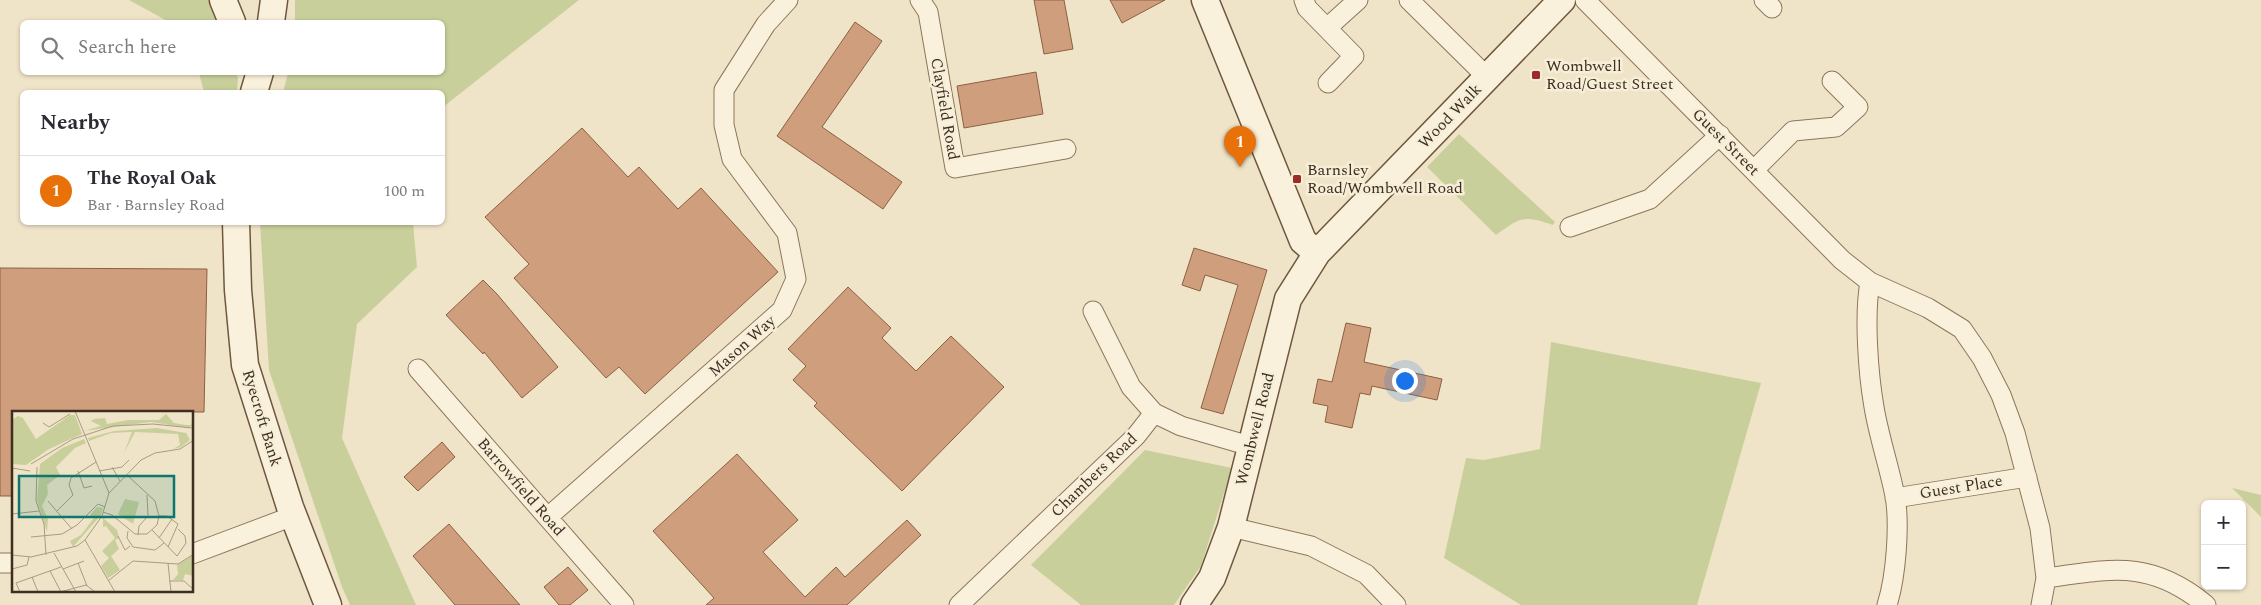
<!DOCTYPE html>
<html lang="en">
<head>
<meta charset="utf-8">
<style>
  body { margin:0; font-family:Spectral,serif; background:#f7f7f7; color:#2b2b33 }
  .controls { position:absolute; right:15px; bottom:15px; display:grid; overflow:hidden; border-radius:8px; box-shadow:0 1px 4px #0004 }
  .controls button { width:45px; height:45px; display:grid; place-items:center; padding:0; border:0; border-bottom:1px solid #e1e1e2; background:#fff; color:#2b2b33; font:25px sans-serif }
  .you { position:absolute; left:1404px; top:380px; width:18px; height:18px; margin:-12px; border:4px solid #fff; border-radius:50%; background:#1a73e8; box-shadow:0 0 0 8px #1a73e833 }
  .badge { display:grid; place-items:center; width:32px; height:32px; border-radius:50%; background:#9e2a2b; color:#fff; font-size:16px; font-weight:700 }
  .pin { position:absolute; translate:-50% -41px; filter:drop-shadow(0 1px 2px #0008) }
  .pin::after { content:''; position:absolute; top:26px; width:18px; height:15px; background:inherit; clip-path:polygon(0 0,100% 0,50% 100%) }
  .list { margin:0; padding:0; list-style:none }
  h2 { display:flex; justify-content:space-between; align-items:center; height:65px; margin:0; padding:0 20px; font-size:21px }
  h2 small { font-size:16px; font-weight:400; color:#7c7c81 }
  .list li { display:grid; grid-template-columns:32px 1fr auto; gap:15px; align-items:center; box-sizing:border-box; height:70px; padding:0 20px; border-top:1px solid #e1e1e2 }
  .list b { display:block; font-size:19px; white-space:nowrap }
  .list p { margin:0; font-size:16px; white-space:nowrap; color:#7c7c81 }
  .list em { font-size:16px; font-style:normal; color:#7c7c81 }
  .icon { flex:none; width:28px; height:28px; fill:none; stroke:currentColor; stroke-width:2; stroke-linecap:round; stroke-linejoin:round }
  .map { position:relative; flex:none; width:2261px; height:605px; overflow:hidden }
  .search { position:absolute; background:#fff; box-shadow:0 1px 4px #0004; left:20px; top:20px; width:425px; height:55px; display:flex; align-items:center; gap:12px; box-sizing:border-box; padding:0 18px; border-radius:8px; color:#7c7c81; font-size:19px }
  .panel { position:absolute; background:#fff; box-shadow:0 1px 4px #0004; left:20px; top:90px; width:425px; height:135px; border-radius:8px }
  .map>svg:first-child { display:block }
  .green { fill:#c9cf9b }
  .building { fill:#cf9f7d; stroke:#8d5f41 }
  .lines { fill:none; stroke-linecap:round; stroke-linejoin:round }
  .street-casing { stroke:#8d765c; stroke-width:21 }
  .secondary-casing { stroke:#6f573f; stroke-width:29 }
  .street { stroke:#faf1dc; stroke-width:19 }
  .secondary { stroke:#faf1dc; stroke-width:26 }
  .poi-dot { fill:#9e2a2b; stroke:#f7eed8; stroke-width:2 }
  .labels { text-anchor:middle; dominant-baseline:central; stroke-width:5; stroke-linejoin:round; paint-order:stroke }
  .poi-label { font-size:16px; fill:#3d2e20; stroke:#f7eed8; text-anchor:start }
  .street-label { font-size:16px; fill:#3d2e20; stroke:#f7eed8 }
  .inset-road { fill:none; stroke:#a89b85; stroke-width:1 }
  .view { fill:#0f766e; fill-opacity:0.15; stroke:#0f766e; stroke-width:2.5 }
  .inset-edge { fill:none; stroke:#3d2e20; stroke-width:2.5 }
</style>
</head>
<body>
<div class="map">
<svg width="2261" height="605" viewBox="0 0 2261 605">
  <rect width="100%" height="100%" fill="#f0e4c8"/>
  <path class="green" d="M 129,0 L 209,0 L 217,22 L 169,22 Z
    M 295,0 L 579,0 L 443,107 L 442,92 L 283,92 L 288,73 L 442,72 L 442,22 L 295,22 Z
    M 199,73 L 236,73 L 238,78 L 237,92 L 204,92 Z
    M 1459,134 L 1555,222 L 1553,225 C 1523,215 1521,217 1496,235 L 1427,167 Z
    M 260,223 L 413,223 L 417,267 L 357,324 L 342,438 L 416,605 L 350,605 L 342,587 L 269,370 Z
    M 1551,342 L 1761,383 L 1697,605 L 1521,605 L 1444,558 L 1466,458 L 1484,460 L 1540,449 Z
    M 1145,450 L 1232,468 L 1201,566 L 1174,605 L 1081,605 L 1031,565 Z
    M 2232,488 L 2261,495 L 2261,517 Z"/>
  <path class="building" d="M 1034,0 L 1064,0 L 1073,49 L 1044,54 Z
    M 1110,0 L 1165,0 L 1122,23 Z
    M 855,22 L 882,41 L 822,127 L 902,182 L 883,209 L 777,136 Z
    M 1036,72 L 1043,114 L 964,128 L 957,86 Z
    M 582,128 L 628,177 L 639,167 L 678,209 L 701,188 L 778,272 L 645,394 L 619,367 L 606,378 L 514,278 L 529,264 L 485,217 Z
    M 1194,248 L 1267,270 L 1223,414 L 1201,408 L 1238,285 L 1205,275 L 1200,291 L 1182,285 Z
    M 0,268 L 207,269 L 204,412 L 14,412 L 14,496 L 0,496 Z
    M 483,280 L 497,294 L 558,367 L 522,398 L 484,352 L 483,354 L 446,315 Z
    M 848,287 L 891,328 L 882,338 L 916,371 L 951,336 L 1004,387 L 902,491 L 814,406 L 817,403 L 793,380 L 806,366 L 788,349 Z
    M 1346,323 L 1371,328 L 1364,362 L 1442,379 L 1437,400 L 1372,386 L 1370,395 L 1360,393 L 1352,428 L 1325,422 L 1328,406 L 1313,403 L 1318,379 L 1332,382 Z
    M 442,442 L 455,457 L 418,491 L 404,477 Z
    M 737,454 L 798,520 L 763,552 L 805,597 L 836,567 L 845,577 L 907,520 L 921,535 L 847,605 L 706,605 L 714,598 L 653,531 Z
    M 449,524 L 520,605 L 455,605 L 413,556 Z
    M 568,567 L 588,590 L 570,605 L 559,605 L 544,587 Z"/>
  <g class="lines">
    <g class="street-casing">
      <path id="street" d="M 920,0 L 928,12 L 955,168 L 1066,149
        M 1304,0 L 1307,8 L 1354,56 L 1328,83
        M 1409,0 L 1487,77
        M 1585,0 L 1842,260 L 1870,282 L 1928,308 L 1962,329 L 1982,358 L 2001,395 L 2015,433 L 2040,528 L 2046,578 L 2041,605
        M 1764,0 L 1772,8
        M 1328,27 L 1358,0
        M 1754,170 L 1793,131 L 1836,127 L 1858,107 L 1832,81
        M 1570,227 L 1650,199 L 1720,135
        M 1870,282 C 1864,315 1868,372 1874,407 C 1879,437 1889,466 1895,496 C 1900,525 1896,577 1887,605
        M 1093,311 L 1131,387 L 1154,413
        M 418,369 L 624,605
        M 1895,498 L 2027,477
        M 548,517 L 782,310 L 796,279 L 787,233 L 732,159 L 724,125 L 724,90 L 766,24 L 788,0
        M 1231,527 L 1311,546 L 1366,574 L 1396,605
        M 192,554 L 293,516
        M 0,563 L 14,563
        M 2046,578 C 2112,569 2150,559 2206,605
        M 959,605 L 1136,436 L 1154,413 L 1181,426 L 1250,446"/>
    </g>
    <g class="secondary-casing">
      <path id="secondary" d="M 223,0 L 232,22
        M 1205,0 L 1303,241 L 1317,253
        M 271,22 L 274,0
        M 254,92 L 260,72
        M 236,222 L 238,290 L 245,365 L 290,507 L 328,605
        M 1194,605 L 1212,578 L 1231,527 L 1288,299 L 1317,253 L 1562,0"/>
    </g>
    <use href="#street" class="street"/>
    <use href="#secondary" class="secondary"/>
  </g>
  <g class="poi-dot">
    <rect x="1531" y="70" width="10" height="10" rx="2.5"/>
    <rect x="1292" y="174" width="10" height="10" rx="2.5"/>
  </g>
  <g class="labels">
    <g class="poi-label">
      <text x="1546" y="66">Wombwell<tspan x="1546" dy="18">Road/Guest Street</tspan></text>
      <text x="1307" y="170">Barnsley<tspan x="1307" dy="18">Road/Wombwell Road</tspan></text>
    </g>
    <g class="street-label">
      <text transform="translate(945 109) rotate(80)">Clayfield Road</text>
      <text transform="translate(1450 116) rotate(-46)">Wood Walk</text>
      <text transform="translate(1726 142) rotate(45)">Guest Street</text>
      <text transform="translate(742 346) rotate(-42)">Mason Way</text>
      <text transform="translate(262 418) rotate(73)">Ryecroft Bank</text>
      <text transform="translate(1255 429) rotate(-76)">Wombwell Road</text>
      <text transform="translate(1094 475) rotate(-44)">Chambers Road</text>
      <text transform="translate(521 487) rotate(49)">Barrowfield Road</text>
      <text transform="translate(1961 487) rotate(-9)">Guest Place</text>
    </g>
  </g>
  <g transform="translate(12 411)">
    <rect width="181" height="181" fill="#f0e4c8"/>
    <path d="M 154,3 L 162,12 L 174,14 L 179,14 L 181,8 L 181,14 L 177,17 L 139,11 L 72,20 L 89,15 L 79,10 L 82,8 L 93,7 L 95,13 L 116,9 L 147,9 ZM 58,4 L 63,4 L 70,23 L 37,38 L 14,54 L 0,53 L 0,9 L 6,5 L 11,7 L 24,28 ZM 145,17 L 174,22 L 178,29 L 169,36 L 161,38 L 168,34 L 166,23 L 123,21 L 112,42 L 120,21 L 99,22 L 77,30 L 76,27 L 102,20 ZM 72,28 L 74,32 L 63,37 L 44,56 L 48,64 L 35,74 L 36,83 L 30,95 L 36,108 L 35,121 L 25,90 L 28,53 L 50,37 ZM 113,88 L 127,91 L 121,113 L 106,103 ZM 85,96 L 91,97 L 89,104 L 61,136 L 58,130 L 69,124 L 82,107 L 78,104 ZM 91,107 L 105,119 L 107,127 L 103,129 L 107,138 L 99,145 L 108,159 L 96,167 L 89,155 L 97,147 L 90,140 L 103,127 L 94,115 L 91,116 ZM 181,144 L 181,165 L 173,163 L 171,169 L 161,169 L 166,163 L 165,154 Z" fill="#c9cf9b"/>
    <path class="inset-road" d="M 63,0 L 97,82M 31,12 L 37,16 L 58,3M 19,53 L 61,28 L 101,15 L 141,13 L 180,17M 25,56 L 24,90 L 32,113 L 34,144M 100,56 L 108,70M 0,57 L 18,60M 66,60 L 72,77 L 80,75M 87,60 L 110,56 L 117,49M 36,90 L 60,118M 45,100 L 61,84 L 57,74 L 59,67 L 84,51M 91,101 L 100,104 L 123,123 L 135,123 L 145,114 L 147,105 L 143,90 L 115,64M 0,103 L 27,100M 147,105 L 155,105 L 166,113 L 156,136M 140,119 L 165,145 L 174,132 L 173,125 L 166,118M 116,120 L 115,127 L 121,136 L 143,139 L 152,132M 126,124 L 127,115 L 136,105 L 135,84M 106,125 L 113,139 L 118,135M 19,126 L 50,123 L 65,114 L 86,93 L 93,96M 147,127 L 160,108M 73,129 L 103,181M 42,142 L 64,181M 0,144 L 19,146 L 65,135 L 73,129 L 90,105 L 97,82 L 129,49 L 143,42 L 168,38 L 182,29M 66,152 L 75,175M 156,152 L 159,181M 0,158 L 15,154 L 17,146M 51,158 L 72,150M 38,160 L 49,181M 20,166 L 26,181M 96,170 L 121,150 L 166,153 L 182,143M 157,170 L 172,170 L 182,179M 8,181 L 4,172 L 49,156M 48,181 L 74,174 L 83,181"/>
    <path class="view" d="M 7,65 L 162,65 L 162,106 L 7,106 Z"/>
    <rect width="181" height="181" class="inset-edge"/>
  </g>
</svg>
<div class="controls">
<button>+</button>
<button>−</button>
</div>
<div class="you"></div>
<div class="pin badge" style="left:1240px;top:167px;background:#e8710a">1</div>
<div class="search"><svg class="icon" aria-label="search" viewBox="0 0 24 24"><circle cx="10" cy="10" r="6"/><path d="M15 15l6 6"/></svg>Search here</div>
<section class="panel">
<h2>Nearby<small></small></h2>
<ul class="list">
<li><span class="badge" style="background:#e8710a">1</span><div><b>The Royal Oak</b><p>Bar · Barnsley Road</p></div><em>100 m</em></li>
</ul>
</section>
</div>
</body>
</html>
